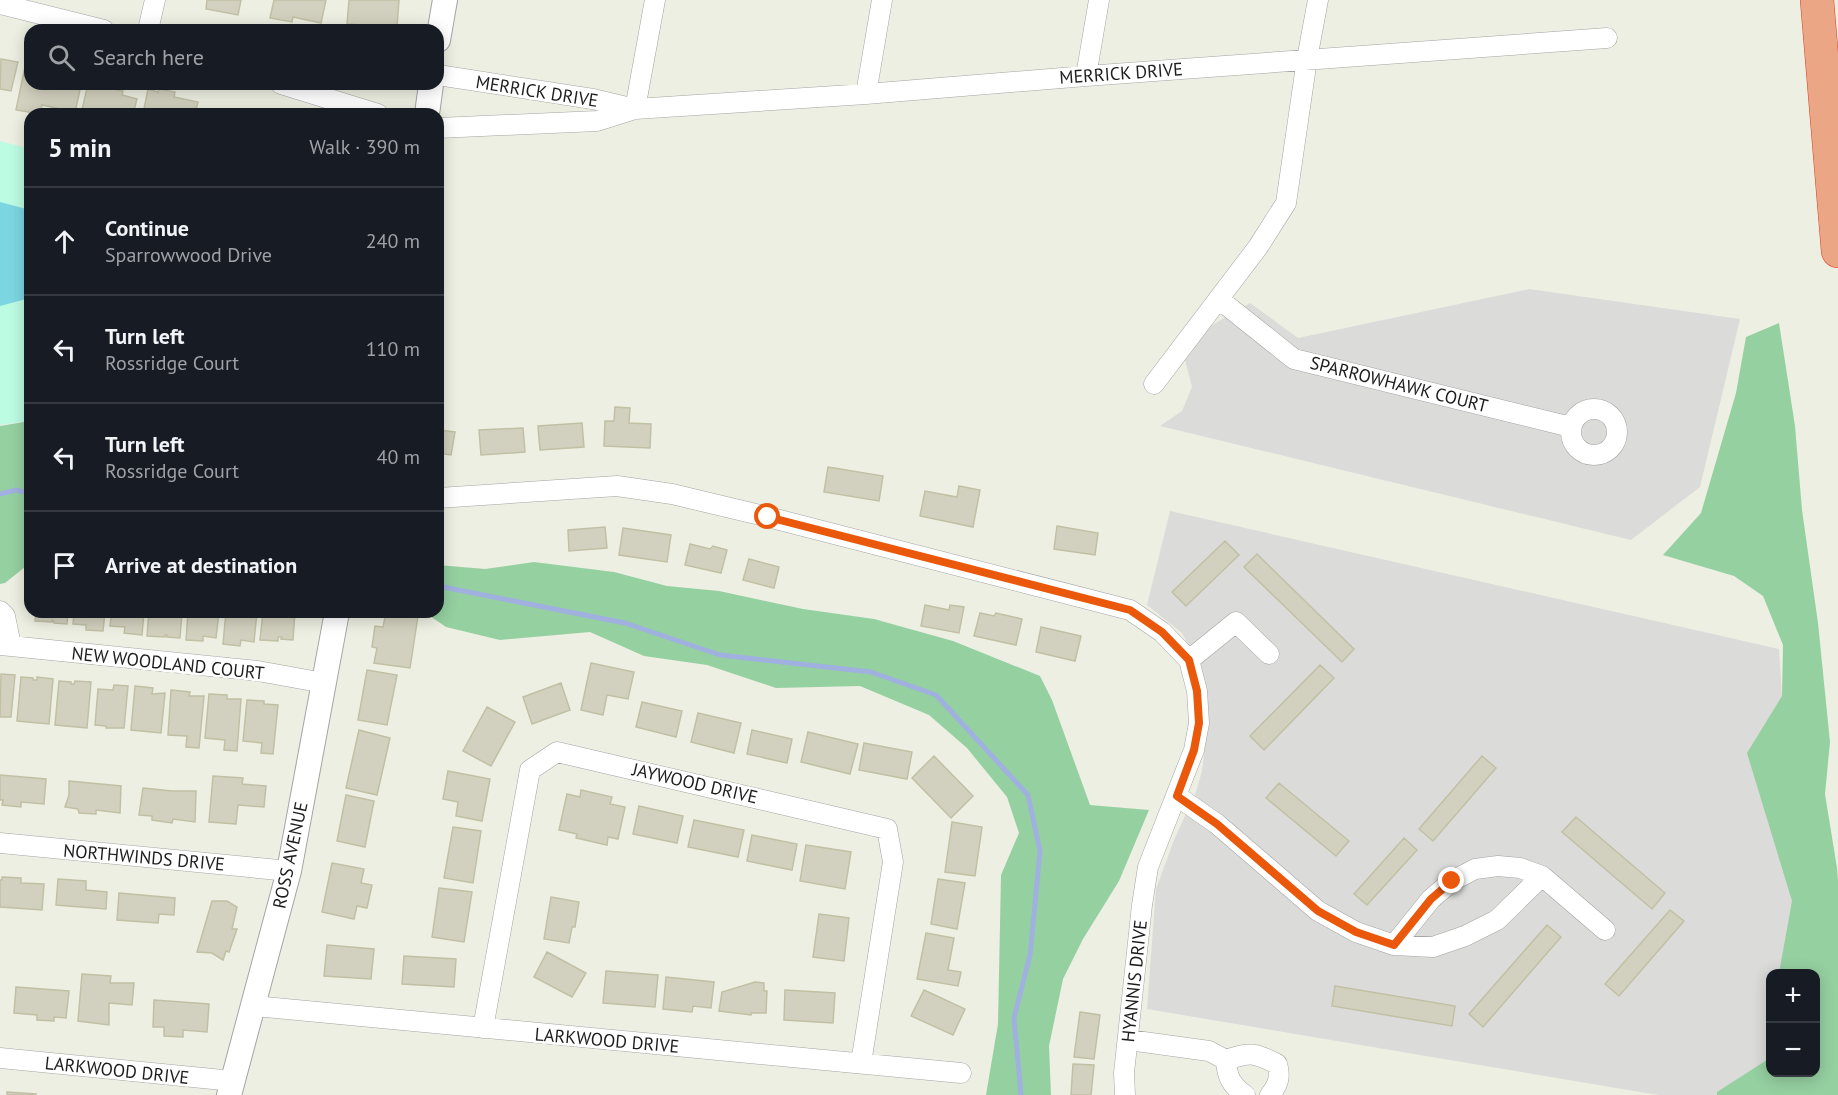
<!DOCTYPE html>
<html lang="en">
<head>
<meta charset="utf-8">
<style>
  body { margin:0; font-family:"PT Sans",sans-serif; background:#20242c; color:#f1f3f6 }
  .controls { position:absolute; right:18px; bottom:18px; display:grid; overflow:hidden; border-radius:12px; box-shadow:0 3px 15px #0003 }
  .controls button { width:54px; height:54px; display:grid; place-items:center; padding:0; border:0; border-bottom:2px solid #363941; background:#171b24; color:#f1f3f6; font:30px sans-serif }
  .stop { position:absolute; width:18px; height:18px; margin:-14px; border:4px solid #ea580c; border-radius:50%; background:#fff }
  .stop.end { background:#ea580c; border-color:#fff; box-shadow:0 2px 6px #0008 }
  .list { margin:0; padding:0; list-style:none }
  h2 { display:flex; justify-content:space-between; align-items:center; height:78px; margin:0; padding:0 24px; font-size:26px }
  h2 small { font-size:20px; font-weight:400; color:#9ea1a6 }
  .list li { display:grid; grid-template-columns:39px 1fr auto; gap:18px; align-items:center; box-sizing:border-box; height:108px; padding:0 24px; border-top:2px solid #363941 }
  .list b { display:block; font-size:22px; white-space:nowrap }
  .list p { margin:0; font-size:20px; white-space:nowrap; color:#9ea1a6 }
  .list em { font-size:20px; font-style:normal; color:#9ea1a6 }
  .icon { flex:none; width:33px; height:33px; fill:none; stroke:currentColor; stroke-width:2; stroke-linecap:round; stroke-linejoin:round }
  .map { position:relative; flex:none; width:1838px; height:1095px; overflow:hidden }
  .search { position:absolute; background:#171b24; box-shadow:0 3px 15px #0003; left:24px; top:24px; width:420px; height:66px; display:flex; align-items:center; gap:15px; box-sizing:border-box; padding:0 21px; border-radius:18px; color:#9ea1a6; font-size:22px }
  .panel { position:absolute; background:#171b24; box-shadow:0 3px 15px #0003; left:24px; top:108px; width:420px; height:510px; border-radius:18px }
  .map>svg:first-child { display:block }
  .residential { fill:#dbdbda }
  .forest { fill:#95d0a1 }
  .park { fill:#bcfce2 }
  .pitch { fill:#7cd6e2 }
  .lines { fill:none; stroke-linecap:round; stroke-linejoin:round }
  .stream { stroke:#a0b1df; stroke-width:5 }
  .building { fill:#d2d1bf; stroke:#c1c0a4; stroke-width:1.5 }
  .minor-casing { stroke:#a4a4a4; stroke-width:21 }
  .tertiary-casing { stroke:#a4a4a4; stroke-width:26 }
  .motorway-casing { stroke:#e13b1b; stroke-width:34 }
  .minor { stroke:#fff; stroke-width:20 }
  .tertiary { stroke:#fff; stroke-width:24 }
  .motorway { stroke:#eba686; stroke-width:33 }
  .route { stroke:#ea580c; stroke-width:8 }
  .labels { text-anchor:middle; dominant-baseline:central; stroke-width:5; stroke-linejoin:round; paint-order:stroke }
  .street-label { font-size:18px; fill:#1d1d1d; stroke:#fff }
</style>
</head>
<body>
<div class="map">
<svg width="1838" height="1095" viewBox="0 0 1838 1095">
  <rect width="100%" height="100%" fill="#edefe2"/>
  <path class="residential" d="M 1529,289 L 1740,319 L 1700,487 L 1631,540 L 1160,426 L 1182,411 L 1192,387 L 1185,360 L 1209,327 L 1250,303 L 1298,338 Z
    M 1170,511 L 1779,649 L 1799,973 L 1770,974 L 1770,1061 L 1723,1095 L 1658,1095 L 1147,1009 L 1156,889 L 1174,840 L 1196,792 L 1202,771 L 1209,715 L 1202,670 L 1182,633 L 1147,605 Z"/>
  <path class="forest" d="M 1779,323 L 1795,426 L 1802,510 L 1818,623 L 1830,742 L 1825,794 L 1837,868 L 1838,880 L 1838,1095 L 1717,1095 L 1717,1092 L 1770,1058 L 1770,1072 L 1816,1072 L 1816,974 L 1779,973 L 1792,901 L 1747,753 L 1782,696 L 1783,645 L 1763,596 L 1734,576 L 1663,555 L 1701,513 L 1736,393 L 1746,337 Z
    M 30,421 L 30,563 L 5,583 L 0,584 L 0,426 Z
    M 534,562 L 614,572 L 667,586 L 719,591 L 803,609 L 874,619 L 953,641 L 1040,676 L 1052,700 L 1090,805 L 1149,810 L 1119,881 L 1083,939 L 1063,979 L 1049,1046 L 1051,1095 L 986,1095 L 998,1024 L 1001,875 L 1019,833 L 1007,797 L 967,748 L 929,715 L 860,686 L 776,688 L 707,665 L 644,656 L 590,632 L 500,640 L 446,627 L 424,612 L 438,612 L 438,565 L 485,569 Z"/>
  <path class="park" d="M 0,141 L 30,149 L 30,421 L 0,425 Z"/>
  <path class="pitch" d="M 0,202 L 30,210 L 30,298 L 0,306 Z"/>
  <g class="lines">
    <path class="stream" d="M 0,494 L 16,490 L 30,493
      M 438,586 L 625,623 L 720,655 L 871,672 L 936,695 L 1028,795 L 1040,851 L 1030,955 L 1014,1018 L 1021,1095"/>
  </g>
  <path class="building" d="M 207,0 L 241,0 L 238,15 L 206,9 Z
    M 274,0 L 326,0 L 321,23 L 293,17 L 292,22 L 270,18 Z
    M 349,0 L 399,0 L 397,27 L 347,24 Z
    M 1,59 L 18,62 L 11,91 L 0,89 Z
    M 26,62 L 30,62 L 30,84 L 53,84 L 80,90 L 75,112 L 42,105 L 40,114 L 16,110 Z
    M 88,84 L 114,84 L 113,89 L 123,91 L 122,95 L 137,99 L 133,114 L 81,114 Z
    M 148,89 L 158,92 L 159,89 L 175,92 L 174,97 L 198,102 L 195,114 L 143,114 Z
    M 615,407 L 630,408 L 629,423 L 651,424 L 650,448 L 604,446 L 605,421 L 614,421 Z
    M 582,423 L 584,447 L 540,450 L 538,426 Z
    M 523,428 L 525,452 L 481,455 L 479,430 Z
    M 438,430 L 455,432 L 451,455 L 438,453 Z
    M 828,467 L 883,476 L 879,501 L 824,492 Z
    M 959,486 L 980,490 L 973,527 L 920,516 L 925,491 L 957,497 Z
    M 1057,526 L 1098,533 L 1095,555 L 1054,549 Z
    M 605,527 L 607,548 L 569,551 L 568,530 Z
    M 623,528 L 671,535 L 667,562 L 619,555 Z
    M 1225,541 L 1239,555 L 1186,606 L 1172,592 Z
    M 690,544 L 710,549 L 713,546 L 727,550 L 721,573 L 685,565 Z
    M 1257,554 L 1354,649 L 1342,662 L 1244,567 Z
    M 749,559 L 779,567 L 774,588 L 743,580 Z
    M 925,605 L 949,610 L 950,605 L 964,607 L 959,633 L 921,626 Z
    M 36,612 L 68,612 L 67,624 L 54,623 L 54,621 L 52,620 L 52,622 L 35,621 Z
    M 74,612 L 105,612 L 103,631 L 86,630 L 86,625 L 73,624 Z
    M 112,612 L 144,612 L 142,635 L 124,633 L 125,627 L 110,626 Z
    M 149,612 L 182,612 L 180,638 L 167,637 L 167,635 L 165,635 L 165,637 L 147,636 Z
    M 188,612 L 219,612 L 216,638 L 203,636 L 203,641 L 186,640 Z
    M 226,612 L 257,612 L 254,642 L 241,640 L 240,646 L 223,644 Z
    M 263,612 L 295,612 L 293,640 L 281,639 L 282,637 L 278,637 L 278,641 L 260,640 Z
    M 386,612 L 418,616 L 410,668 L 374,663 L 377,648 L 372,647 L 375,626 L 383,627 Z
    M 980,613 L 994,616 L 996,613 L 1022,619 L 1016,645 L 974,636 Z
    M 1041,627 L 1081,636 L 1075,661 L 1036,652 Z
    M 591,663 L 634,672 L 628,699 L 607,695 L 603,715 L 581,710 Z
    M 1320,665 L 1334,678 L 1264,750 L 1250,736 Z
    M 367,670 L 397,675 L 387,725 L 358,720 Z
    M 1,674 L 15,675 L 11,717 L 0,717 Z
    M 21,677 L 33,678 L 33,680 L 37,680 L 37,677 L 53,679 L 49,724 L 17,721 Z
    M 59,681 L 71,682 L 71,684 L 74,684 L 75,681 L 91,682 L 87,728 L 55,725 Z
    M 561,683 L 570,710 L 532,724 L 523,697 Z
    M 114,685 L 128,686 L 124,728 L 106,728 L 106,726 L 95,725 L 98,689 L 113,690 Z
    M 135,686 L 153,688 L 152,694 L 165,693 L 161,733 L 131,730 Z
    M 171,690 L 190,692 L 189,696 L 204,696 L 199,748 L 186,747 L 187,736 L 168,735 Z
    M 209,694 L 227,695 L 227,699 L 241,699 L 237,751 L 224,750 L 225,740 L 205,738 Z
    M 247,700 L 264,701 L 264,704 L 278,705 L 273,754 L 261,753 L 262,743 L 243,741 Z
    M 642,702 L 682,711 L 676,737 L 636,727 Z
    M 487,707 L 515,722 L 491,766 L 463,751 Z
    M 698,713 L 741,723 L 734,753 L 691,742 Z
    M 359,730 L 390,738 L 377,795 L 346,788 Z
    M 752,730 L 792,739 L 787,763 L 747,754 Z
    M 808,732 L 858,744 L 850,774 L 801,762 Z
    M 864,743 L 912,752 L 907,779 L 859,770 Z
    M 934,756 L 973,796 L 951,818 L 912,778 Z
    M 1482,756 L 1496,768 L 1433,841 L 1419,829 Z
    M 448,771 L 490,779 L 482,821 L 456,816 L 458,802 L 443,799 Z
    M 0,775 L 46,779 L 44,804 L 21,802 L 21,807 L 2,805 L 3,800 L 0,800 Z
    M 213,776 L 243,778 L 242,784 L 266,786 L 264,807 L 238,805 L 236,824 L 209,822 Z
    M 69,781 L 121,786 L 120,813 L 96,810 L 96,814 L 79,813 L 78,809 L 65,807 L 69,795 Z
    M 1279,783 L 1349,841 L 1336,856 L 1266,798 Z
    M 143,788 L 172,791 L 196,791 L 195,822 L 173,819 L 172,823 L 152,820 L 152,816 L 139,815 Z
    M 581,790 L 612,797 L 610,804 L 625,807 L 618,839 L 608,837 L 607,845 L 576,838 L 577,834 L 559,830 L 567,794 L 580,797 Z
    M 346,795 L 374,801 L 365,847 L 337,841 Z
    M 639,806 L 683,816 L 677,843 L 633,834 Z
    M 1576,817 L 1665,893 L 1652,909 L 1562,832 Z
    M 694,820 L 744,830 L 738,857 L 688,847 Z
    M 952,822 L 982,827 L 975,876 L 945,872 Z
    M 453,827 L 481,831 L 473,883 L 444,878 Z
    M 752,835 L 797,844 L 792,870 L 747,861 Z
    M 1404,838 L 1417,850 L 1367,905 L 1354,894 Z
    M 806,845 L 851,852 L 845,889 L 800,881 Z
    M 332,863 L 364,869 L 361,883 L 372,885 L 367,908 L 357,906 L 354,919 L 322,912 Z
    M 2,877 L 21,878 L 21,883 L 44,884 L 42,910 L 0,907 L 0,880 L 2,880 Z
    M 58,879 L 86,881 L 86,890 L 107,892 L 106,909 L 56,905 Z
    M 938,879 L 965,883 L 957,929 L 931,924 Z
    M 439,888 L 472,892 L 464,942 L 432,937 Z
    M 119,893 L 175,898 L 174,915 L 159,914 L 158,923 L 117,920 Z
    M 551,897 L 579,902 L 575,927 L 572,927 L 569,943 L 544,939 Z
    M 212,901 L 227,901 L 237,907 L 232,929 L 237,929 L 229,952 L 226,951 L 223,960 L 212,953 L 197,952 Z
    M 1670,910 L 1684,921 L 1619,996 L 1605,984 Z
    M 819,914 L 849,918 L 844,961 L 813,957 Z
    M 1547,925 L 1561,937 L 1483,1027 L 1469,1014 Z
    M 926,933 L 954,938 L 948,970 L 961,972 L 958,986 L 917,979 Z
    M 327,945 L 374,949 L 371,979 L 324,976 Z
    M 547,952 L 586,973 L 572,997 L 534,977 Z
    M 404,956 L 456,959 L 454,987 L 402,984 Z
    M 606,971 L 658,975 L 655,1007 L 603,1003 Z
    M 82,974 L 111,976 L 110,983 L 134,983 L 132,1005 L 109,1003 L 109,1025 L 78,1021 Z
    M 666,977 L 714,982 L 711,1008 L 693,1006 L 692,1012 L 663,1009 Z
    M 755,982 L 764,983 L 764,991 L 767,991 L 766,1013 L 751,1013 L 751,1015 L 719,1011 L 722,992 Z
    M 1335,986 L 1455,1006 L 1452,1026 L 1332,1006 Z
    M 16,987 L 69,991 L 66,1018 L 54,1017 L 54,1021 L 37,1020 L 37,1015 L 14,1013 Z
    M 785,990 L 835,993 L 833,1023 L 784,1020 Z
    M 924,990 L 965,1009 L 953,1035 L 911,1016 Z
    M 154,1000 L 209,1004 L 207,1032 L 183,1030 L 183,1037 L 164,1036 L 164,1027 L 153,1027 Z
    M 1080,1012 L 1100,1015 L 1094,1059 L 1074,1057 Z
    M 1073,1064 L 1094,1065 L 1091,1095 L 1071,1095 Z
    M 7,1092 L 36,1094 L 36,1095 L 7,1095 Z"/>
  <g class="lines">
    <g class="minor-casing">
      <path id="minor" d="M 0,4 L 104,30
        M 148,30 L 155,0
        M 438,75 L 593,99 L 635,109
        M 1086,76 L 1099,0
        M 281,84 L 378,114
        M 866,94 L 882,0
        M 635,109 L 655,0
        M 438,128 L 597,121 L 635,109 L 866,94 L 1086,76 L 1607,38
        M 1220,300 L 1294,359 L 1571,427
        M 1154,384 L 1258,247 L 1286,203 L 1307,59 L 1318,0
        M1571 432a23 23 0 1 1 46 0a23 23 0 1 1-46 0Z
        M 438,498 L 617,486 L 672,494 L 768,517 L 1130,610 L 1162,632 L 1189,660 L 1197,691 L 1199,723 L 1194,750 L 1148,867 L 1142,905 L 1124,1073 L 1125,1095
        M 0,611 L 5,616 L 11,646
        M 0,645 L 258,671 L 324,683
        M 1189,660 L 1236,622 L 1269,654
        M 1177,796 L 1217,824 L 1318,911 L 1356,932 L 1394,945 L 1433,947 L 1465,936 L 1497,920 L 1542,876
        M 0,843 L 289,871
        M 1394,945 L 1431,899 L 1452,881 L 1475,869 L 1498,866 L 1520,868 L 1542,876 L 1605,930
        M 254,1006 L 961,1073
        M 483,1028 L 530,770 L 557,752 L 887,829 L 893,862 L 861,1063
        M 1129,1040 L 1209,1051 L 1226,1060 C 1251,1052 1253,1052 1277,1064 C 1281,1077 1278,1085 1270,1095
        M 0,1058 L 233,1081
        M 1226,1060 C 1227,1077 1231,1085 1245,1095"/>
    </g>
    <g class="tertiary-casing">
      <path id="tertiary" d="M 438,40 L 445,0
        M 427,114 L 431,84
        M 229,1095 L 289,871 L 337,612"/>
    </g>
    <g class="motorway-casing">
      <path id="motorway" d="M 1817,0 L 1838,251"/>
    </g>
    <use href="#minor" class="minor"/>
    <use href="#tertiary" class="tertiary"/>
    <use href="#motorway" class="motorway"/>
  </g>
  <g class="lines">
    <path class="route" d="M 768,517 L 1130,610 L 1162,632 L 1189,660 L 1197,691 L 1199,723 L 1194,750 L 1177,796 L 1217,824 L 1318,911 L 1356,932 L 1394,945 L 1431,899 L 1452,881"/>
  </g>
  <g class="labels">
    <g class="street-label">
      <text transform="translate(1121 73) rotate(-4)">MERRICK DRIVE</text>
      <text transform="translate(537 91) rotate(9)">MERRICK DRIVE</text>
      <text transform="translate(1399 384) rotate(14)">SPARROWHAWK COURT</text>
      <text transform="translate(168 663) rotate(6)">NEW WOODLAND COURT</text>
      <text transform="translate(695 783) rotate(13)">JAYWOOD DRIVE</text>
      <text transform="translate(290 855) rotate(-78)">ROSS AVENUE</text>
      <text transform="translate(144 857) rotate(5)">NORTHWINDS DRIVE</text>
      <text transform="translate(1134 981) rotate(-84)">HYANNIS DRIVE</text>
      <text transform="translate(607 1040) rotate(5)">LARKWOOD DRIVE</text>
      <text transform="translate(117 1070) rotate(6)">LARKWOOD DRIVE</text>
    </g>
  </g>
</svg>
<div class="controls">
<button>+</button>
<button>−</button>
</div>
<div class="stop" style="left:768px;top:517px"></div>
<div class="stop end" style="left:1452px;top:881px"></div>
<div class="search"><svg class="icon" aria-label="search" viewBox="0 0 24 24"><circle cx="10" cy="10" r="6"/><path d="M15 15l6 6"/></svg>Search here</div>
<section class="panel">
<h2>5 min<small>Walk · 390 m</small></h2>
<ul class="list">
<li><svg class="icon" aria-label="ahead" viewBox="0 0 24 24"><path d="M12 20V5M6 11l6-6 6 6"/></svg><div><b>Continue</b><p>Sparrowwood Drive</p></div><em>240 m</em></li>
<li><svg class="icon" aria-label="left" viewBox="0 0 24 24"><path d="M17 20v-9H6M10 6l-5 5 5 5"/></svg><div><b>Turn left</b><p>Rossridge Court</p></div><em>110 m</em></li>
<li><svg class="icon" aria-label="left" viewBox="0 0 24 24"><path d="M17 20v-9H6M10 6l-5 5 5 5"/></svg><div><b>Turn left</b><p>Rossridge Court</p></div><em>40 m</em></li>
<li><svg class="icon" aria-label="arrive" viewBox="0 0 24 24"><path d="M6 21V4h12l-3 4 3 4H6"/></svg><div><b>Arrive at destination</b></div></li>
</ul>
</section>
</div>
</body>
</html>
